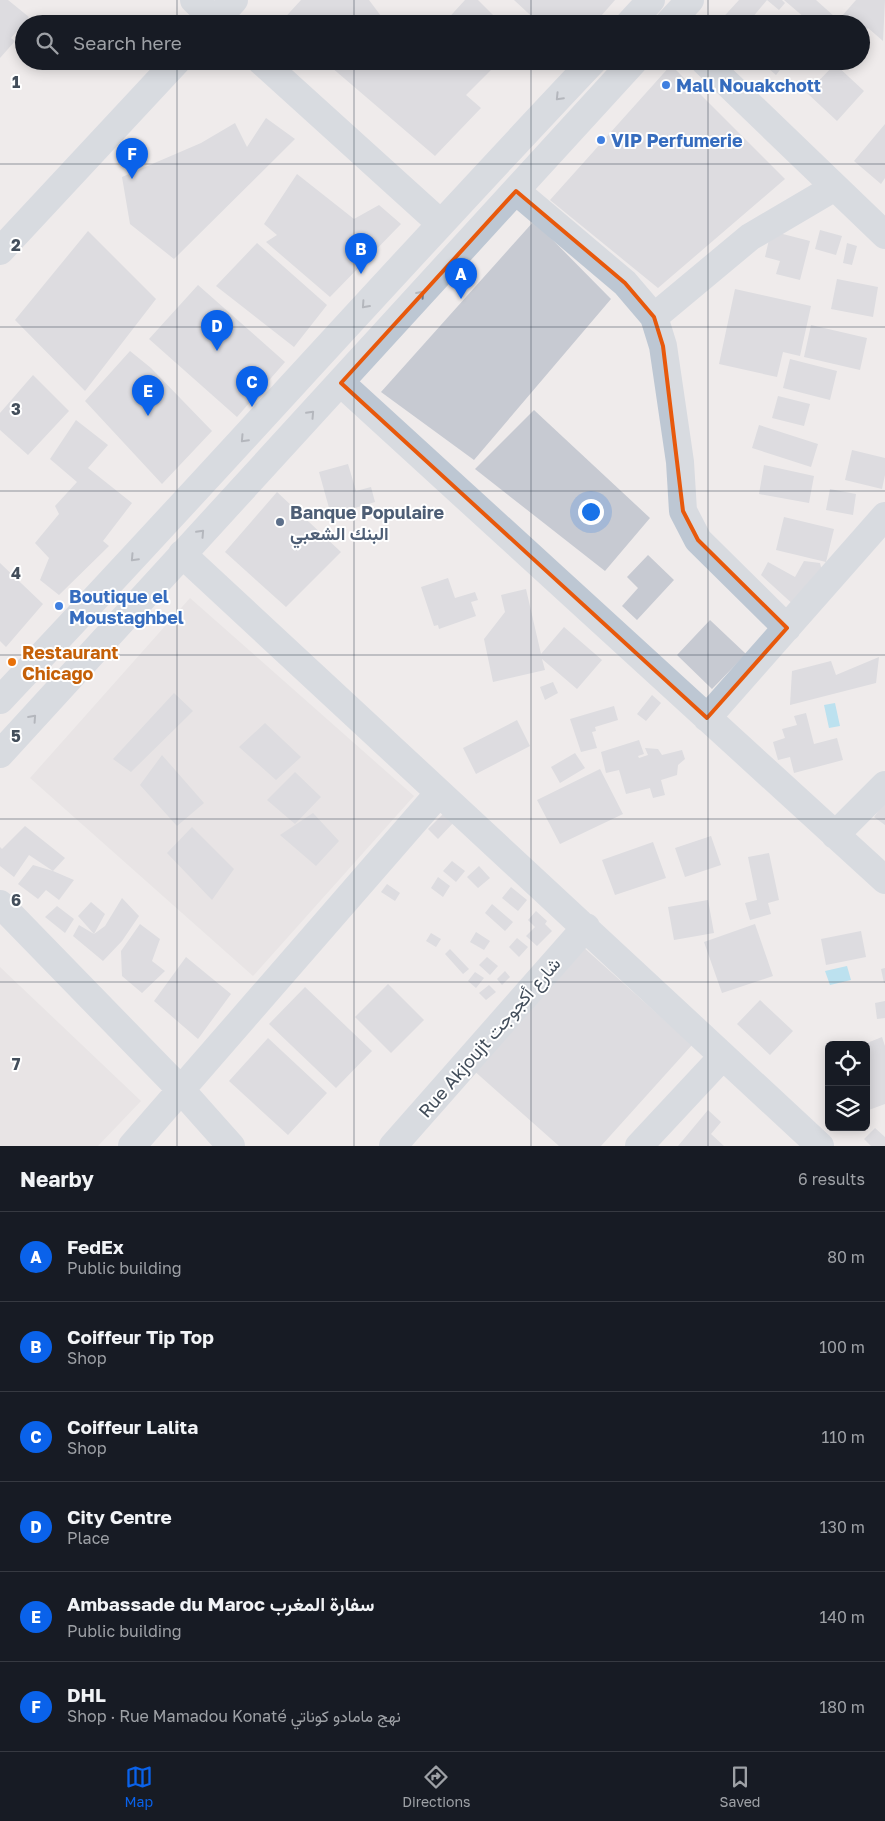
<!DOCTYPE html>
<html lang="en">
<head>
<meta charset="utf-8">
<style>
  body { margin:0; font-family:"Golos Text",Vazirmatn,sans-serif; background:#242831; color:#f1f3f6 }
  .controls { position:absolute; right:15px; bottom:15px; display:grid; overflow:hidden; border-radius:8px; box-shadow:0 2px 12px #0003 }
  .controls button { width:45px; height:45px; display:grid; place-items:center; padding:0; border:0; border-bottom:1px solid #363941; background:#171b24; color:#f1f3f6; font:25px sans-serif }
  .you { position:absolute; left:590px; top:511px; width:18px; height:18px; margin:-12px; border:4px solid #fff; border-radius:50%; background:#1a73e8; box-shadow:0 0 0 8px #1a73e833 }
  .badge { display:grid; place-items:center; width:32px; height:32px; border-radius:50%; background:#0a62ea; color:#fff; font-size:16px; font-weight:700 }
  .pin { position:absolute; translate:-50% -41px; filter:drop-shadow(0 1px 2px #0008) }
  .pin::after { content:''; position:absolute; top:26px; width:18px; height:15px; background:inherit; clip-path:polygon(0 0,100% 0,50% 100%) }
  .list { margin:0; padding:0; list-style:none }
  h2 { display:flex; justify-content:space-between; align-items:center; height:65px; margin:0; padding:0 20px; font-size:21px }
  h2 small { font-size:16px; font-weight:400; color:#9ea1a6 }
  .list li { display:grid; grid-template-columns:32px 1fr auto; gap:15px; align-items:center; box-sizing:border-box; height:90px; padding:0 20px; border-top:1px solid #363941 }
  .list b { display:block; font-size:19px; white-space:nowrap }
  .list p { margin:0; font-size:16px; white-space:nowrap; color:#9ea1a6 }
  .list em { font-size:16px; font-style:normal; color:#9ea1a6 }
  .icon { flex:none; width:28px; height:28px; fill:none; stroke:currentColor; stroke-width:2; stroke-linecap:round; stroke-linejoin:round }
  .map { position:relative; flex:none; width:885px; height:1146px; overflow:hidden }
  .search { position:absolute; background:#171b24; box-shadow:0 2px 12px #0003; left:15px; right:15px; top:15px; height:55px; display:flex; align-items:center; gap:12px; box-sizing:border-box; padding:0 18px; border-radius:28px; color:#9ea1a6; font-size:19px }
  .sheet { height:605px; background:#171b24 }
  nav { display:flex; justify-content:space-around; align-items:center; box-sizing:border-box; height:70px; border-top:1px solid #363941; background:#171b24; font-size:14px; color:#9ea1a6 }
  nav a { display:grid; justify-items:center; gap:2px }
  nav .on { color:#0a62ea }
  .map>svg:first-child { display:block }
  .education { fill:#e0dcdd }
  .water { fill:#7ed5f3 }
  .building { fill:#c7cad2 }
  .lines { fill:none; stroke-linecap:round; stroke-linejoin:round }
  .minor { stroke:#bdc7d3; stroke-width:28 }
  .oneway { stroke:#6e7885 }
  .marked { fill:none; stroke:#e8590c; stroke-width:4; stroke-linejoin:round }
  .grid { fill:none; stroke:#434e5b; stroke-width:1; stroke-opacity:0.55 }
  .shop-dot { fill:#3f7fe0; stroke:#fff; stroke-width:2 }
  .service-dot { fill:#5c6f8a; stroke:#fff; stroke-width:2 }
  .food-dot { fill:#e8710a; stroke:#fff; stroke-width:2 }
  .labels { text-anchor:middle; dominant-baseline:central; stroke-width:4; stroke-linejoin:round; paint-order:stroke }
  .shop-label { font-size:18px; font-weight:bold; fill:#366cbe; stroke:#fff; text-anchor:start }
  .service-label { font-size:18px; font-weight:bold; fill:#4e5e75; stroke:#fff; text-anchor:start }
  .food-label { font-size:18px; font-weight:bold; fill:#c56008; stroke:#fff; text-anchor:start }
  .street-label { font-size:18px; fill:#434e5b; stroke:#fff }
  .grid-label { font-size:16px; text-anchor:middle; font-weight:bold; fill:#434e5b; stroke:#fff; stroke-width:4; stroke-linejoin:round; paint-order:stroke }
</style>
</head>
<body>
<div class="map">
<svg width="885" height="1146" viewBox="0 0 885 1146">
  <rect width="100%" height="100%" fill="#efebeb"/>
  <path class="education" d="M 190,598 L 414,796 L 253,976 L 30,778 Z
    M 0,967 L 141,1101 L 98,1146 L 0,1146 Z"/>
  <path class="water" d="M 835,703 L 840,726 L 829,728 L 824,705 Z
    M 847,966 L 851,980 L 830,985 L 825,971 Z"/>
  <path class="building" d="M 0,0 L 8,0 L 29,17 L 11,38 L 15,41 L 0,58 Z
    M 301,0 L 369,0 L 387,24 L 279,24 Z
    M 465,0 L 478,0 L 502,24 L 443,24 Z
    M 514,0 L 615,0 L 594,24 L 540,24 Z
    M 739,0 L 782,0 L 785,3 L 779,10 L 767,0 L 747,24 L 717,24 Z
    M 784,0 L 816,0 L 835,17 L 831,21 L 825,16 L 819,24 L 812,24 Z
    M 856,0 L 885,0 L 883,41 L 868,28 L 861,36 L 861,24 L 835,24 Z
    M 324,61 L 500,61 L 466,95 L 481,108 L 435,156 Z
    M 764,61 L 787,61 L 776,75 L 762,63 Z
    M 835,64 L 864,91 L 837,121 L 807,93 Z
    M 671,65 L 785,179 L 658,288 L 550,200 Z
    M 266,118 L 295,139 L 174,259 L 130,224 L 122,177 L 201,143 L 235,123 L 247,147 Z
    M 885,124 L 885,178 L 881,184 L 854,161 Z
    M 297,174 L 354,219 L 379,205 L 401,224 L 330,297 L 266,242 L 277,235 L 264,224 Z
    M 534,221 L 611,299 L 474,460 L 381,392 Z
    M 820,230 L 842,236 L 836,255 L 815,249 Z
    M 88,231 L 156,299 L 85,391 L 15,320 Z
    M 771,231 L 810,241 L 800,280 L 776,274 L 780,261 L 765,257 Z
    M 257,243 L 327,305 L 294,347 L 216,286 Z
    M 847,243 L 857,246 L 852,265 L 843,263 Z
    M 837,279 L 878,287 L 873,317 L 831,309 Z
    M 198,285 L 285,362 L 237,417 L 149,339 Z
    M 735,289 L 811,306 L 800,356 L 783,352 L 777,377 L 719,364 Z
    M 811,325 L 867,338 L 860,370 L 804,357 Z
    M 130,351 L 151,368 L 212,431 L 162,484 L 85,401 Z
    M 790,359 L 837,371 L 830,400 L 783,388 Z
    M 33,375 L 69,411 L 28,455 L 0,430 L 0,413 Z
    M 778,396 L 810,404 L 804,426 L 772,418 Z
    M 534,410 L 650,518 L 605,571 L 475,469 Z
    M 76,420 L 108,445 L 88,468 L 132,503 L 103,541 L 109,546 L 59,595 L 40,580 L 49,558 L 35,543 L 59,514 L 55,506 L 77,482 L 50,459 Z
    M 759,425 L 818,444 L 811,467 L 752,448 Z
    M 852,450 L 885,458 L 885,475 L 882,489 L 845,480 Z
    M 348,464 L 356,491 L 371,487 L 375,502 L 331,515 L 319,472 Z
    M 764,465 L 814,476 L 809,503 L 759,494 Z
    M 830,489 L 856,494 L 853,515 L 826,510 Z
    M 277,492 L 341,552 L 286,607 L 225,552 Z
    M 784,517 L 834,529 L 826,562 L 776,550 Z
    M 648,555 L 674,580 L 637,620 L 622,606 L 638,588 L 627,577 Z
    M 804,561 L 820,563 L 823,575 L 796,607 L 761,575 L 768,562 L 795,577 Z
    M 0,563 L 43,604 L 6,647 L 0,641 Z
    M 448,578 L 455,598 L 475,592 L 478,600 L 471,602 L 476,616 L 439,629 L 438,625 L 434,626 L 421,587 Z
    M 526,589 L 541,654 L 564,627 L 602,660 L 577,689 L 542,659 L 545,670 L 493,682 L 484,639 L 505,612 L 501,595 Z
    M 710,620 L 746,654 L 712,689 L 677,655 Z
    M 879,657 L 876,683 L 790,705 L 792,671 L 831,661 L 836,675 Z
    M 553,682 L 558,693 L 545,700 L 540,687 Z
    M 174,693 L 193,711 L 131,772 L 113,759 Z
    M 652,695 L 661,703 L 646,721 L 637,714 Z
    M 614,706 L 618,720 L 595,727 L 596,731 L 592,732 L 597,748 L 581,752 L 570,719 Z
    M 806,713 L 814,744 L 837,738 L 843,760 L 794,773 L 790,757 L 778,760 L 773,742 L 785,738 L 782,729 L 797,725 L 794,716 Z
    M 517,720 L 530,746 L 476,774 L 463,748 Z
    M 265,723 L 301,757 L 276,780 L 239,747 Z
    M 639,740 L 644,754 L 638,756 L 639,758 L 648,755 L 645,748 L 658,749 L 662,755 L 682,750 L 685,759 L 678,765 L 677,775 L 661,780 L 665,795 L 653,798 L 650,788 L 626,794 L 619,770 L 606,773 L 601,752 Z
    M 575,753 L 585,768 L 560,783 L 551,767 Z
    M 162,755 L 204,803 L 177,826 L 140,785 Z
    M 600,769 L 623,814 L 560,844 L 537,800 Z
    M 295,772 L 321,797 L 295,824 L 267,800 Z
    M 885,802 L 885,825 L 874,817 Z
    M 313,813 L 339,841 L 316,866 L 280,835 Z
    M 444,813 L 454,822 L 438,839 L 428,829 Z
    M 25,826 L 65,858 L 53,871 L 29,855 L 14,877 L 0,866 L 0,847 L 2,849 Z
    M 192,827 L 234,869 L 212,900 L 167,853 Z
    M 711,836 L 721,865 L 685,877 L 675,848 Z
    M 653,842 L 666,878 L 615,895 L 602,860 Z
    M 769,853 L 779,900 L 768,903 L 771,914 L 750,920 L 745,903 L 757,900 L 748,857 Z
    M 452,861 L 465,871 L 456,882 L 443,871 Z
    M 33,865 L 53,871 L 74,880 L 59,900 L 46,890 L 38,899 L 18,884 Z
    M 479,866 L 490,878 L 478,888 L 467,877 Z
    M 438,877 L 450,886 L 443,897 L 431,888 Z
    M 387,884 L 400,893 L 395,901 L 381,892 Z
    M 511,887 L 527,900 L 518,911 L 502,898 Z
    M 122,898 L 139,916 L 122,941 L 103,961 L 73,936 L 79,925 L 94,934 L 78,916 L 91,902 L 105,914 L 94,934 L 105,926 Z
    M 708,900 L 714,933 L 674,940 L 668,907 Z
    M 492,904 L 513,922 L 505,931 L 485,913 Z
    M 57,906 L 74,919 L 65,933 L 45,917 Z
    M 536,911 L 547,921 L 545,924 L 552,931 L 537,946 L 526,936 L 535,927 L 528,920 Z
    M 140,924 L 160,939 L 152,961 L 165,971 L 142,993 L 122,976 L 121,951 Z
    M 755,924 L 773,976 L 722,993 L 704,942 Z
    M 861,931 L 866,957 L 826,965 L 821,939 Z
    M 476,932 L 490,941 L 484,950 L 470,942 Z
    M 431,933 L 441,939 L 436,947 L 426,941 Z
    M 517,938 L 528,947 L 519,957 L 509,947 Z
    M 582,946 L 692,1045 L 601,1146 L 559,1146 L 472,1069 Z
    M 450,949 L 469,969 L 463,974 L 445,954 Z
    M 186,957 L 231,994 L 198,1039 L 154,1001 Z
    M 487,957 L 498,966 L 490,975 L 479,965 Z
    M 885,968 L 885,983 L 884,983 L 881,969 Z
    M 505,971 L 510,977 L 502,985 L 497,979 Z
    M 475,972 L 484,978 L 476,988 L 468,981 Z
    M 388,984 L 424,1020 L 391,1053 L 355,1017 Z
    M 489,985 L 496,992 L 486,1000 L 479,993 Z
    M 305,987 L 372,1051 L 336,1088 L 269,1024 Z
    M 760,1000 L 793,1031 L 770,1055 L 737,1024 Z
    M 885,1001 L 885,1018 L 877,1019 L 875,1003 Z
    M 882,1037 L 885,1046 L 885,1104 L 866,1111 L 866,1045 L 862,1045 Z
    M 268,1038 L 327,1093 L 288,1135 L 229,1081 Z
    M 829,1057 L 829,1069 L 825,1058 Z
    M 708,1110 L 721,1122 L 711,1134 L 724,1146 L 678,1146 Z
    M 875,1128 L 885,1137 L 885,1146 L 871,1146 L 864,1139 Z"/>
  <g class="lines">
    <path class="minor" d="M 194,0 L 219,24
      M 212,24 L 234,0
      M 629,24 L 651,0
      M 668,24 L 690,0
      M 261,61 L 440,223
      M 704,61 L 885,235
      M 516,191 L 625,283 L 654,317 L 663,346 L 680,462 L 683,511 L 698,540 L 787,628
      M 0,251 L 177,61
      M 654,317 L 750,237 L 835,187
      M 341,383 L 885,880
      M 182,554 L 820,1146
      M 0,700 C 200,489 393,272 593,61
      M 707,718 L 885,516
      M 0,754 L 634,61
      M 835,835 L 885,785
      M 0,904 L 182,1091 L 231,1146
      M 132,1146 L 439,793
      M 393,1146 L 586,927
      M 639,1146 L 723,1056"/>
  </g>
  <defs><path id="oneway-chevron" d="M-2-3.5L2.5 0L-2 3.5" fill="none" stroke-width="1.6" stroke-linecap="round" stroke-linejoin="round" transform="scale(1.25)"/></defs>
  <g class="oneway">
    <use href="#oneway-chevron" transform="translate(559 97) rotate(134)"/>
    <use href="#oneway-chevron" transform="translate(421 294) rotate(-48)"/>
    <use href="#oneway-chevron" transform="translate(365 305) rotate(132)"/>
    <use href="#oneway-chevron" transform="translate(311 414) rotate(-47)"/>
    <use href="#oneway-chevron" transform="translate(244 439) rotate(133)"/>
    <use href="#oneway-chevron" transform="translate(201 533) rotate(-47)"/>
    <use href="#oneway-chevron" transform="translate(134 558) rotate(133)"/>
    <use href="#oneway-chevron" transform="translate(33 718) rotate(-48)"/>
  </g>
  <path d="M0 0H885V1146H0ZM 516,191 L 625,283 L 654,317 L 663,346 L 683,511 L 698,540 L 787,628 L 707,718 L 341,383 Z" fill="#efebeb" fill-opacity=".55" fill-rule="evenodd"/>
  <path class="marked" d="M 516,191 L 625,283 L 654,317 L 663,346 L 683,511 L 698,540 L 787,628 L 707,718 L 341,383 Z"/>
  <path class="grid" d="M 177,0 L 177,24M 354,0 L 354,24M 531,0 L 531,24M 708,0 L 708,24M 177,61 L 177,1146M 354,61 L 354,1146M 531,61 L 531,1146M 708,61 L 708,1146M 0,164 L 885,164M 0,327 L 885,327M 0,491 L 885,491M 0,655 L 885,655M 0,819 L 885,819M 0,982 L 885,982"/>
  <g class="shop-dot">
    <circle cx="666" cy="85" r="5"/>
    <circle cx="601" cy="140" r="5"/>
    <circle cx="59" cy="606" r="5"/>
  </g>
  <circle class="service-dot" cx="280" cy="522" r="5"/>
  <circle class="food-dot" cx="12" cy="662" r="5"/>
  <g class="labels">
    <g class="shop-label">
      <text x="676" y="85">Mall Nouakchott</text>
      <text x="611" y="140">VIP Perfumerie</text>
      <text x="69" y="596">Boutique el<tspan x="69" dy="21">Moustaghbel</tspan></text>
    </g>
    <g class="service-label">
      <text x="290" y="512">Banque Populaire<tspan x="290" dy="21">البنك الشعبي</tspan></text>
    </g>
    <g class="food-label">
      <text x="22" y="652">Restaurant<tspan x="22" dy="21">Chicago</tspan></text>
    </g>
    <g class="street-label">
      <text transform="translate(489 1037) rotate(-49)">Rue Akjoujt شارع أكجوجت</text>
    </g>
  </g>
  <g class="grid-label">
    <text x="16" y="88">1</text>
    <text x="16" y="251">2</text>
    <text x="16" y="415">3</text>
    <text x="16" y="579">4</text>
    <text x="16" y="742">5</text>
    <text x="16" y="906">6</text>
    <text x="16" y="1070">7</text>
  </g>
</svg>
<div class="controls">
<button><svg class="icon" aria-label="locate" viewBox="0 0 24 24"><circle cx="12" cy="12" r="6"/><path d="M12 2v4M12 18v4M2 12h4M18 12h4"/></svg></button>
<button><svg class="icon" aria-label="layers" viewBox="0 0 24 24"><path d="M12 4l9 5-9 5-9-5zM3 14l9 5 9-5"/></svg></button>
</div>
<div class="you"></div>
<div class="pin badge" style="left:461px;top:299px">A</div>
<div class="pin badge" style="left:361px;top:274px">B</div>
<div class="pin badge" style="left:252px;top:407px">C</div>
<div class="pin badge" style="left:217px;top:351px">D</div>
<div class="pin badge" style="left:148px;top:416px">E</div>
<div class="pin badge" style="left:132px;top:179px">F</div>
<div class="search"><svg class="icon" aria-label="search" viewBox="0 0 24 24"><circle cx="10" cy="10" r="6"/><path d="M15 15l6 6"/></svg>Search here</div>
</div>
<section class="sheet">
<h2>Nearby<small>6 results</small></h2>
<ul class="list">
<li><span class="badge">A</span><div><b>FedEx</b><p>Public building</p></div><em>80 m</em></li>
<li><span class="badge">B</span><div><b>Coiffeur Tip Top</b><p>Shop</p></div><em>100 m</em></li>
<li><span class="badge">C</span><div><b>Coiffeur Lalita</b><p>Shop</p></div><em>110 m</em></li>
<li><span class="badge">D</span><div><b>City Centre</b><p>Place</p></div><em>130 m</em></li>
<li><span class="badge">E</span><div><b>Ambassade du Maroc سفارة المغرب</b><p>Public building</p></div><em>140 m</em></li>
<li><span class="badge">F</span><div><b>DHL</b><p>Shop · Rue Mamadou Konaté نهج مامادو كوناتي</p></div><em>180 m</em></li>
</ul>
</section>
<nav>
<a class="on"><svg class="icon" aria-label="map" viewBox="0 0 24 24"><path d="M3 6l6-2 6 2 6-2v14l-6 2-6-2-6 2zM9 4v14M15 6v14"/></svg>Map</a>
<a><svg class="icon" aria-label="directions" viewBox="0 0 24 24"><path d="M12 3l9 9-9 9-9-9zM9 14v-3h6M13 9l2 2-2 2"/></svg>Directions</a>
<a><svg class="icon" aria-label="saved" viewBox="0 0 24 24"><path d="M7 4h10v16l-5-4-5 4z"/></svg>Saved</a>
</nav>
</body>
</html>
